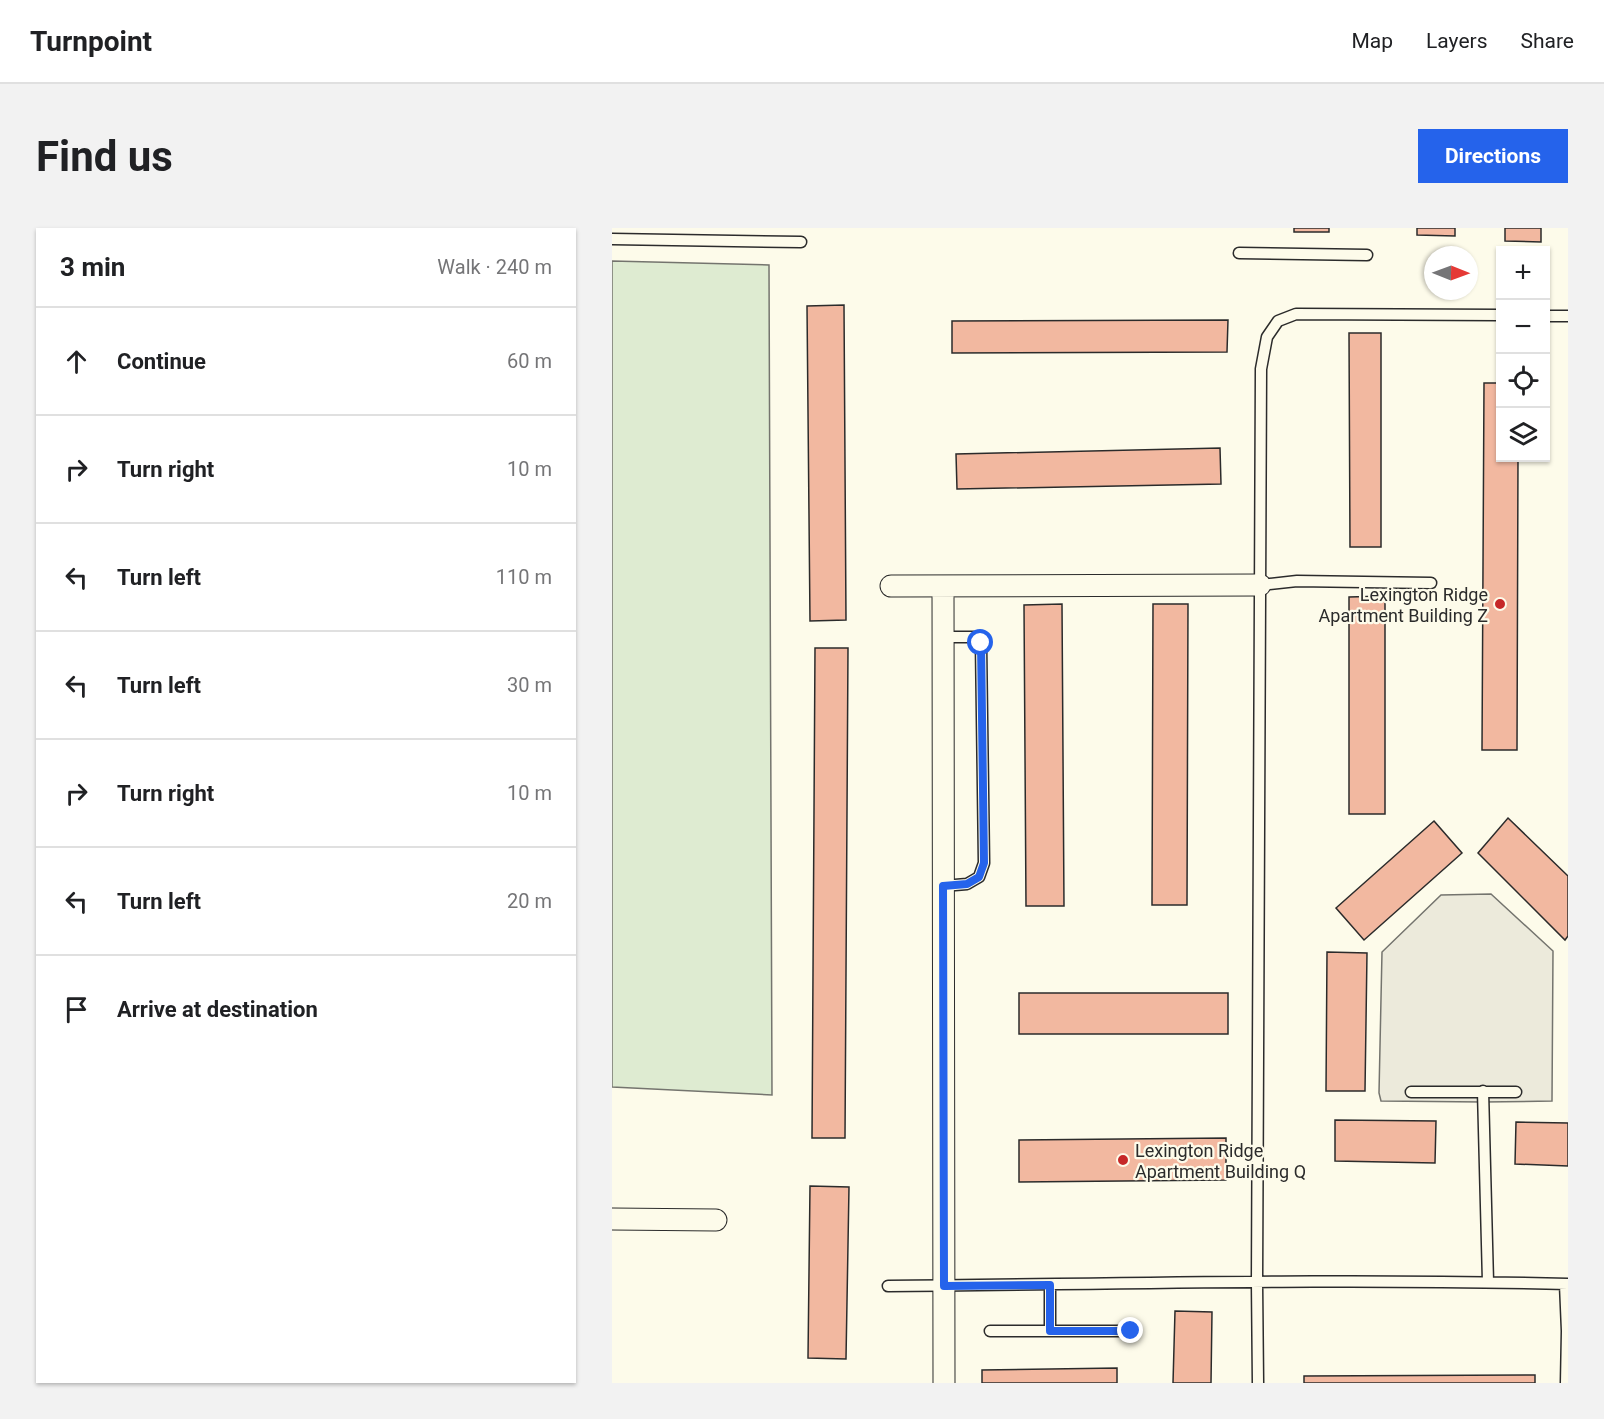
<!DOCTYPE html>
<html lang="en">
<head>
<meta charset="utf-8">
<style>
  body { margin:0; font-family:Roboto,sans-serif; background:#f2f2f2; color:#202124 }
  .controls { position:absolute; right:18px; top:18px; display:grid; overflow:hidden; border-radius:0px; box-shadow:0 2px 4px #0004 }
  .controls button { width:54px; height:54px; display:grid; place-items:center; padding:0; border:0; border-bottom:2px solid #e0e0e0; background:#fff; color:#202124; font:30px sans-serif }
  .compass { position:absolute; left:812px; top:18px; width:54px; height:54px; border-radius:50%; background:#fff; box-shadow:0 2px 4px #0004; rotate:91deg }
  .stop { position:absolute; width:18px; height:18px; margin:-14px; border:4px solid #2563eb; border-radius:50%; background:#fff }
  .stop.end { background:#2563eb; border-color:#fff; box-shadow:0 2px 6px #0008 }
  .list { margin:0; padding:0; list-style:none }
  h2 { display:flex; justify-content:space-between; align-items:center; height:78px; margin:0; padding:0 24px; font-size:26px }
  h2 small { font-size:20px; font-weight:400; color:#757577 }
  .list li { display:grid; grid-template-columns:39px 1fr auto; gap:18px; align-items:center; box-sizing:border-box; height:108px; padding:0 24px; border-top:2px solid #e0e0e0 }
  .list b { display:block; font-size:22px; white-space:nowrap }
  .list em { font-size:20px; font-style:normal; color:#757577 }
  .icon { flex:none; width:33px; height:33px; fill:none; stroke:currentColor; stroke-width:2; stroke-linecap:round; stroke-linejoin:round }
  .map { position:relative; flex:none; width:956px; height:1155px; overflow:hidden; border-radius:0px }
  header { display:flex; align-items:center; gap:36px; box-sizing:border-box; height:84px; padding:0 30px; background:#fff; border-bottom:2px solid #e0e0e0 }
  header strong { font-size:28px }
  nav { display:flex; gap:33px; margin-inline-start:auto; font-size:21px }
  .intro { display:flex; align-items:center; justify-content:space-between; box-sizing:border-box; height:144px; padding:0 36px }
  h1 { margin:0; font-size:42px }
  .button { padding:15px 27px; border-radius:0px; background:#2563eb; color:#fff; font-size:21px; font-weight:700 }
  main { display:flex; gap:36px; padding:0 36px }
  aside { flex:1; background:#fff; border-radius:0px; box-shadow:0 2px 4px #0004 }
  .map>svg:first-child { display:block }
  .green { fill:#deebd1; stroke:#74746e; stroke-width:1.5 }
  .parking { fill:#eceadb; stroke:#74746e; stroke-width:1.5 }
  .building { fill:#f2b8a0; stroke:#2b2b2b; stroke-width:1.5 }
  .lines { fill:none; stroke-linecap:round; stroke-linejoin:round }
  .service-casing { stroke:#2b2b2b; stroke-width:13 }
  .minor-casing { stroke:#2b2b2b; stroke-width:23 }
  .service { stroke:#fdfbea; stroke-width:10 }
  .minor { stroke:#fdfbea; stroke-width:21 }
  .route { stroke:#2563eb; stroke-width:8 }
  .poi-dot { fill:#c62828; stroke:#fdfbea; stroke-width:2 }
  .labels { text-anchor:middle; dominant-baseline:central; stroke-width:4.5; stroke-linejoin:round; paint-order:stroke }
  .poi-label { font-size:18px; fill:#2b2b2b; stroke:#fdfbea; text-anchor:end }
</style>
</head>
<body>
<header>
<strong>Turnpoint</strong>
<nav><a>Map</a><a>Layers</a><a>Share</a></nav>
</header>
<div class="intro"><h1>Find us</h1><a class="button">Directions</a></div>
<main>
<aside>
<h2>3 min<small>Walk · 240 m</small></h2>
<ul class="list">
<li><svg class="icon" aria-label="ahead" viewBox="0 0 24 24"><path d="M12 20V5M6 11l6-6 6 6"/></svg><div><b>Continue</b></div><em>60 m</em></li>
<li><svg class="icon" aria-label="right" viewBox="0 0 24 24"><path d="M7 20v-9h11M14 6l5 5-5 5"/></svg><div><b>Turn right</b></div><em>10 m</em></li>
<li><svg class="icon" aria-label="left" viewBox="0 0 24 24"><path d="M17 20v-9H6M10 6l-5 5 5 5"/></svg><div><b>Turn left</b></div><em>110 m</em></li>
<li><svg class="icon" aria-label="left" viewBox="0 0 24 24"><path d="M17 20v-9H6M10 6l-5 5 5 5"/></svg><div><b>Turn left</b></div><em>30 m</em></li>
<li><svg class="icon" aria-label="right" viewBox="0 0 24 24"><path d="M7 20v-9h11M14 6l5 5-5 5"/></svg><div><b>Turn right</b></div><em>10 m</em></li>
<li><svg class="icon" aria-label="left" viewBox="0 0 24 24"><path d="M17 20v-9H6M10 6l-5 5 5 5"/></svg><div><b>Turn left</b></div><em>20 m</em></li>
<li><svg class="icon" aria-label="arrive" viewBox="0 0 24 24"><path d="M6 21V4h12l-3 4 3 4H6"/></svg><div><b>Arrive at destination</b></div></li>
</ul>
</aside>
<div class="map">
<svg width="956" height="1155" viewBox="0 0 956 1155">
  <rect width="100%" height="100%" fill="#fdfbea"/>
  <path class="green" d="M 0,33 L 157,37 L 160,867 L 0,859 Z"/>
  <path class="parking" d="M 879,666 L 941,723 L 940,873 L 871,874 L 769,873 L 767,865 L 770,724 L 829,667 Z"/>
  <path class="building" d="M 682,0 L 717,0 L 717,4 L 682,4 Z
    M 805,0 L 843,0 L 843,8 L 805,7 Z
    M 893,0 L 929,0 L 929,14 L 893,13 Z
    M 232,77 L 234,392 L 198,393 L 195,78 Z
    M 616,92 L 615,124 L 340,125 L 340,93 Z
    M 737,105 L 769,105 L 769,319 L 738,319 Z
    M 872,155 L 888,155 L 888,230 L 906,230 L 905,522 L 870,522 Z
    M 608,220 L 609,256 L 345,261 L 344,226 Z
    M 773,368 L 773,586 L 737,586 L 737,369 Z
    M 450,376 L 452,678 L 414,678 L 412,377 Z
    M 541,376 L 576,376 L 575,677 L 540,677 Z
    M 203,420 L 236,420 L 233,910 L 200,910 Z
    M 896,590 L 956,648 L 956,708 L 953,712 L 866,625 Z
    M 822,593 L 850,625 L 752,712 L 724,680 Z
    M 715,724 L 755,725 L 753,863 L 714,863 Z
    M 407,765 L 616,765 L 616,806 L 407,806 Z
    M 723,892 L 824,893 L 823,935 L 723,933 Z
    M 904,894 L 956,895 L 956,938 L 903,936 Z
    M 614,910 L 614,952 L 407,954 L 407,912 Z
    M 198,958 L 237,959 L 234,1131 L 196,1130 Z
    M 563,1083 L 600,1084 L 599,1155 L 561,1155 Z
    M 505,1140 L 505,1155 L 370,1155 L 370,1142 Z
    M 923,1147 L 923,1155 L 692,1155 L 692,1148 Z"/>
  <g class="lines">
    <g class="service-casing">
      <path id="service" d="M 0,11 L 189,14
        M 627,25 L 755,27
        M 933,88 L 956,88
        M 648,357 L 685,353 L 819,355
        M 331,409 L 362,409 L 369,415 L 372,635 L 367,649 L 355,656 L 331,658
        M 871,863 L 876,1054
        M 799,864 L 904,864
        M 953,1056 L 955,1103 L 954,1155
        M 276,1058 C 502,1056 729,1050 956,1056
        M 378,1103 L 519,1103
        M 438,1103 L 438,1057
        M 646,1155 L 645,1055 L 649,141 L 655,109 L 666,93 L 684,86 L 888,87"/>
    </g>
    <g class="minor-casing">
      <path id="minor" d="M 279,358 L 648,357
        M 331,358 L 332,1155
        M 0,991 L 104,992"/>
    </g>
    <use href="#service" class="service"/>
    <use href="#minor" class="minor"/>
  </g>
  <g class="lines">
    <path class="route" d="M 369,415 L 372,635 L 367,649 L 355,656 L 331,658 L 332,1058 L 438,1057 L 438,1103 L 519,1103"/>
  </g>
  <g class="poi-dot">
    <circle cx="888" cy="376" r="6"/>
    <circle cx="511" cy="932" r="6"/>
  </g>
  <g class="labels">
    <g class="poi-label">
      <text x="876" y="366">Lexington Ridge<tspan x="876" dy="21">Apartment Building Z</tspan></text>
      <text x="523" y="922" text-anchor="start">Lexington Ridge<tspan x="523" dy="21">Apartment Building Q</tspan></text>
    </g>
  </g>
</svg>
<div class="controls">
<button>+</button>
<button>−</button>
<button><svg class="icon" aria-label="locate" viewBox="0 0 24 24"><circle cx="12" cy="12" r="6"/><path d="M12 2v4M12 18v4M2 12h4M18 12h4"/></svg></button>
<button><svg class="icon" aria-label="layers" viewBox="0 0 24 24"><path d="M12 4l9 5-9 5-9-5zM3 14l9 5 9-5"/></svg></button>
</div>
<svg class="compass" viewBox="-18 -18 36 36"><path d="M0-13l5 13h-10z" fill="#e53935"/><path d="M0 13l5-13h-10z" fill="#757577"/></svg>
<div class="stop" style="left:369px;top:415px"></div>
<div class="stop end" style="left:519px;top:1103px"></div>
</div>
</main>
</body>
</html>
